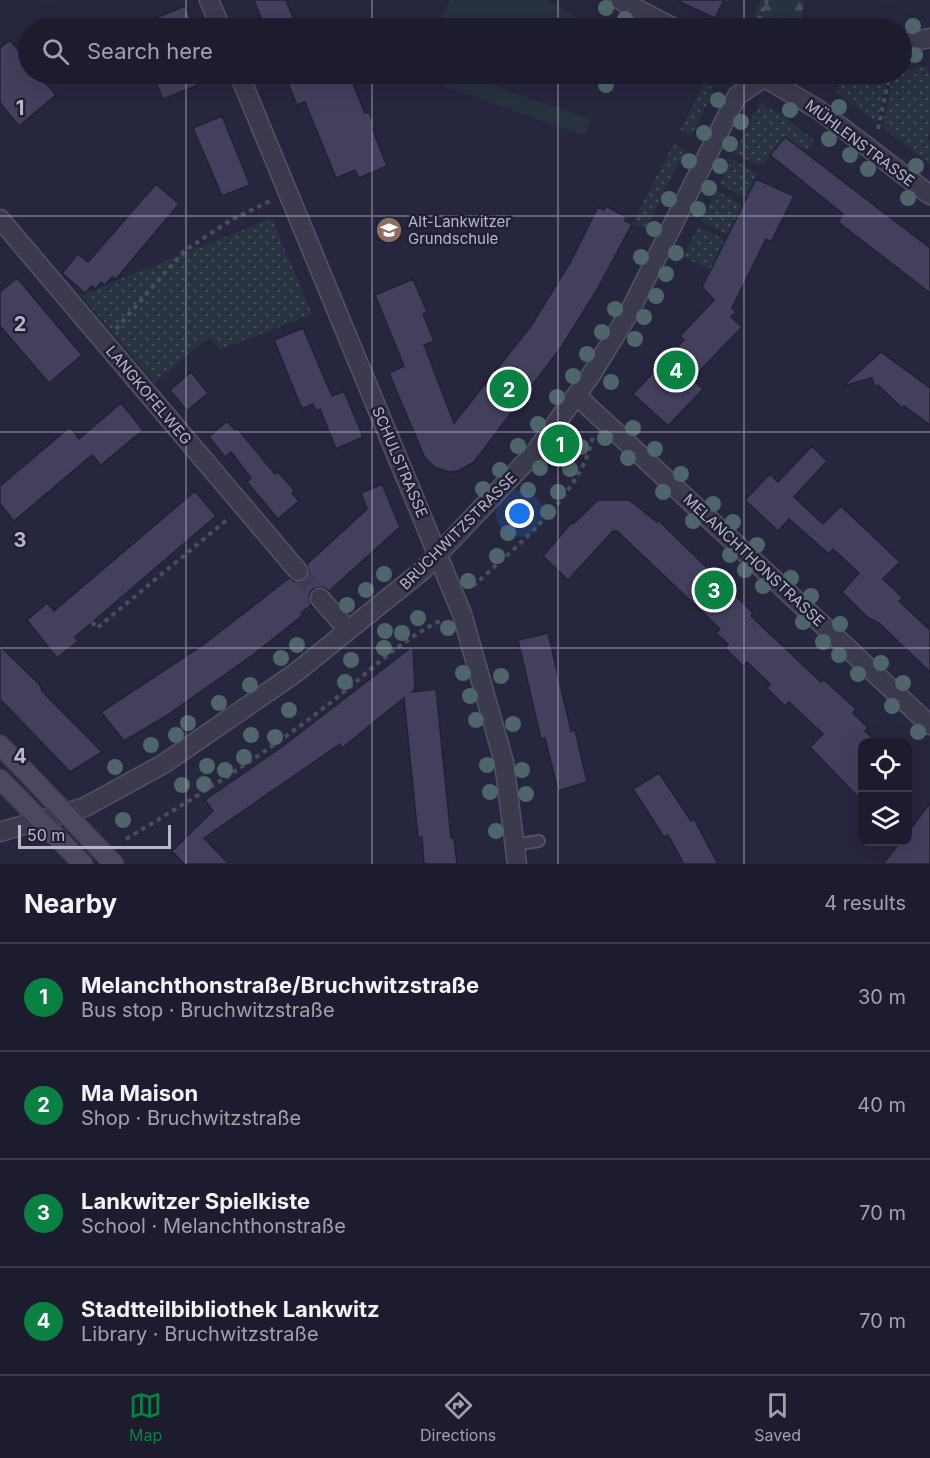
<!DOCTYPE html>
<html lang="en">
<head>
<meta charset="utf-8">
<style>
  body { margin:0; font-family:Inter,sans-serif; background:#2a293b; color:#f1f3f6 }
  .controls { position:absolute; right:18px; bottom:18px; display:grid; overflow:hidden; border-radius:12px; box-shadow:0 6px 24px #0002 }
  .controls button { width:54px; height:54px; display:grid; place-items:center; padding:0; border:0; border-bottom:2px solid #3b3a4b; background:#1d1c2f; color:#f1f3f6; font:30px sans-serif }
  .scale { position:absolute; left:18px; bottom:15px; width:153px; box-sizing:border-box; padding-left:6px; border:3px solid #b8b7ca; border-top:0; font-size:16px; line-height:21px; white-space:nowrap; color:#b8b7ca; -webkit-text-stroke:4px #201f35; paint-order:stroke }
  .you { position:absolute; left:520px; top:514px; width:21px; height:21px; margin:-15px; border:4px solid #fff; border-radius:50%; background:#1a73e8; box-shadow:0 0 0 9px #1a73e833 }
  .badge { display:grid; place-items:center; width:39px; height:39px; border-radius:50%; background:#0b8043; color:#fff; font-size:20px; font-weight:700 }
  .pin { position:absolute; translate:-50% -50%; border:3px solid #fff; box-shadow:0 2px 6px #0006 }
  .list { margin:0; padding:0; list-style:none }
  h2 { display:flex; justify-content:space-between; align-items:center; height:78px; margin:0; padding:0 24px; font-size:26px }
  h2 small { font-size:20px; font-weight:400; color:#a0a1aa }
  .list li { display:grid; grid-template-columns:39px 1fr auto; gap:18px; align-items:center; box-sizing:border-box; height:108px; padding:0 24px; border-top:2px solid #3b3a4b }
  .list b { display:block; font-size:22px; white-space:nowrap }
  .list p { margin:0; font-size:20px; white-space:nowrap; color:#a0a1aa }
  .list em { font-size:20px; font-style:normal; color:#a0a1aa }
  .icon { flex:none; width:33px; height:33px; fill:none; stroke:currentColor; stroke-width:2; stroke-linecap:round; stroke-linejoin:round }
  .map { position:relative; flex:none; width:930px; height:864px; overflow:hidden }
  .search { position:absolute; background:#1d1c2f; box-shadow:0 6px 24px #0002; left:18px; right:18px; top:18px; height:66px; display:flex; align-items:center; gap:15px; box-sizing:border-box; padding:0 21px; border-radius:33px; color:#a0a1aa; font-size:22px }
  .sheet { height:510px; background:#1d1c2f }
  nav { display:flex; justify-content:space-around; align-items:center; box-sizing:border-box; height:84px; border-top:2px solid #3b3a4b; background:#1d1c2f; font-size:16px; color:#a0a1aa }
  nav a { display:grid; justify-items:center; gap:3px }
  nav .on { color:#0b8043 }
  .map>svg:first-child { display:block }
  .grass { fill:url(#grass-dots) }
  .forest { fill:url(#forest-firs) }
  .garden { fill:#283240 }
  .building { fill:#42405d; stroke:#222137; stroke-width:1.5 }
  .lines { fill:none; stroke-linecap:round; stroke-linejoin:round }
  .minor-tunnel { stroke:#3d3c54; stroke-width:18; stroke-dasharray:18 9; stroke-linecap:butt }
  .service-casing { stroke:#535267; stroke-width:14 }
  .minor-casing { stroke:#535267; stroke-width:21 }
  .secondary-casing { stroke:#424156; stroke-width:21 }
  .path { stroke:#464f5d; stroke-width:4; stroke-dasharray:4.5 4.5; stroke-linecap:butt }
  .service { stroke:#3c3a4f; stroke-width:10 }
  .minor { stroke:#3c3a4f; stroke-width:18 }
  .secondary { stroke:#4b4862; stroke-width:18 }
  .tree { fill:#4e666a }
  .grid { fill:none; stroke:#b8b7ca; stroke-width:1.5; stroke-opacity:0.55 }
  .labels { text-anchor:middle; dominant-baseline:central; stroke-width:5; stroke-linejoin:round; paint-order:stroke }
  .street-label { font-size:15px; fill:#b8b7ca; stroke:#201f35 }
  .poi-label { font-size:15px; fill:#b8b7ca; stroke:#201f35; text-anchor:start }
  .grid-label { font-size:20px; text-anchor:middle; font-weight:bold; fill:#b8b7ca; stroke:#201f35; stroke-width:5; stroke-linejoin:round; paint-order:stroke }
</style>
</head>
<body>
<div class="map">
<svg width="930" height="864" viewBox="0 0 930 864">
  <defs>
    <pattern id="grass-dots" width="8" height="8" patternUnits="userSpaceOnUse" patternTransform="scale(1.5)"><rect width="8" height="8" fill="#283240"/><path d="M2 2h.1M6 6h.1" fill="none" stroke="#454d5a" stroke-width="1.8" stroke-linecap="round"/></pattern>
    <pattern id="forest-firs" width="22" height="20" patternUnits="userSpaceOnUse" patternTransform="scale(1.5)"><rect width="22" height="20" fill="#283240"/><path d="M5 1l3.5 6h-7zM16 11l3.5 6h-7z" fill="#454d5a"/></pattern>
  </defs>
  <rect width="100%" height="100%" fill="#27263f"/>
  <path class="grass" d="M 927,65 L 930,76 L 930,133 L 927,138 L 930,141 L 930,164 L 888,132 L 883,125 L 893,74 Z
    M 698,74 L 707,76 L 713,92 L 691,136 L 680,130 L 702,88 Z
    M 888,74 L 877,123 L 836,92 L 840,83 Z
    M 760,103 L 780,114 L 814,140 L 805,152 L 785,137 L 762,166 L 734,154 Z
    M 674,143 L 685,150 L 646,228 L 632,224 Z
    M 732,159 L 758,174 L 746,198 L 719,184 Z
    M 716,190 L 743,206 L 728,235 L 701,221 Z
    M 272,218 L 312,314 L 221,350 L 209,337 L 155,383 L 81,295 Z
    M 698,226 L 726,240 L 711,270 L 683,257 Z"/>
  <path class="forest" d="M 761,0 L 805,0 L 799,28 L 748,28 Z"/>
  <path class="garden" d="M 450,0 L 546,0 L 590,24 L 588,28 L 435,28 Z
    M 411,74 L 462,74 L 591,120 L 585,136 Z"/>
  <path class="building" d="M 254,0 L 286,0 L 297,28 L 265,28 Z
    M 676,0 L 724,0 L 715,18 Z
    M 185,6 L 195,28 L 132,28 Z
    M 10,40 L 28,62 L 28,74 L 38,74 L 56,95 L 19,126 L 0,103 L 0,48 Z
    M 166,74 L 225,74 L 163,99 L 154,78 Z
    M 284,74 L 325,74 L 329,82 L 349,74 L 365,113 L 369,112 L 375,127 L 372,128 L 387,166 L 359,178 L 355,170 L 336,178 L 305,102 L 297,105 Z
    M 222,116 L 250,185 L 222,196 L 193,128 Z
    M 785,137 L 930,248 L 930,293 L 838,222 L 843,214 L 770,155 Z
    M 756,179 L 794,196 L 771,242 L 766,239 L 732,308 L 736,312 L 731,317 L 742,327 L 692,379 L 703,389 L 668,426 L 633,394 L 684,340 L 680,336 L 714,300 L 702,287 Z
    M 156,184 L 179,204 L 116,279 L 112,277 L 105,285 L 101,282 L 96,289 L 92,286 L 85,293 L 62,273 L 78,254 L 88,262 Z
    M 606,206 L 626,217 L 625,221 L 632,224 L 598,288 L 562,346 L 474,462 L 458,471 L 450,472 L 434,467 L 424,456 L 389,373 L 404,366 L 375,295 L 413,279 L 427,312 L 423,314 L 434,341 L 424,345 L 454,423 L 531,326 L 570,263 L 598,207 L 604,210 Z
    M 17,278 L 82,355 L 49,383 L 0,326 L 0,292 Z
    M 303,328 L 332,396 L 344,391 L 363,437 L 336,449 L 320,409 L 316,411 L 313,404 L 302,409 L 274,340 Z
    M 881,352 L 930,388 L 930,425 L 904,406 L 902,408 L 878,385 L 875,387 L 872,378 L 843,386 Z
    M 191,372 L 208,393 L 187,411 L 170,390 Z
    M 121,403 L 143,430 L 101,465 L 92,455 L 14,521 L 0,504 L 0,486 L 70,427 L 79,439 Z
    M 227,421 L 235,430 L 237,428 L 275,474 L 278,472 L 294,490 L 292,493 L 299,501 L 278,519 L 247,482 L 251,478 L 231,452 L 225,457 L 209,437 Z
    M 812,446 L 827,461 L 794,497 L 823,524 L 841,506 L 900,562 L 883,579 L 903,598 L 899,601 L 930,630 L 930,672 L 879,623 L 867,617 L 842,592 L 859,573 L 833,549 L 829,554 L 789,519 L 778,531 L 745,500 L 770,474 L 778,482 Z
    M 382,484 L 400,527 L 329,591 L 323,587 L 313,589 L 309,595 L 311,605 L 301,613 L 303,615 L 254,654 L 166,716 L 124,741 L 101,712 L 203,645 L 289,578 L 295,582 L 305,580 L 309,574 L 307,564 L 367,509 L 361,493 Z
    M 195,491 L 216,516 L 75,637 L 78,641 L 57,658 L 27,620 L 47,603 L 54,611 Z
    M 598,500 L 629,500 L 657,522 L 658,520 L 744,604 L 753,613 L 751,616 L 821,682 L 823,679 L 856,709 L 853,713 L 868,728 L 865,731 L 877,742 L 862,742 L 862,801 L 810,747 L 823,734 L 789,702 L 785,706 L 767,688 L 770,684 L 747,662 L 743,666 L 725,648 L 728,644 L 716,633 L 720,629 L 617,531 L 613,531 L 568,580 L 543,556 L 572,522 L 573,524 Z
    M 548,633 L 571,731 L 575,730 L 587,782 L 558,791 L 545,738 L 541,739 L 518,640 Z
    M 0,646 L 39,684 L 43,692 L 102,752 L 70,772 L 50,751 L 0,699 Z
    M 413,646 L 415,689 L 412,692 L 436,689 L 451,838 L 454,839 L 457,864 L 424,864 L 422,837 L 418,837 L 404,698 L 342,748 L 340,744 L 204,838 L 229,864 L 184,864 L 172,851 L 213,811 L 205,800 L 283,746 Z
    M 659,773 L 691,821 L 694,819 L 718,864 L 684,864 L 668,835 L 664,837 L 633,789 Z
    M 930,803 L 930,864 L 883,864 L 900,842 L 908,842 L 908,832 Z"/>
  <g class="lines">
    <path class="minor-tunnel" d="M 298,571 L 320,598"/>
    <g class="service-casing">
      <path id="service" d="M 514,845 L 539,841"/>
    </g>
    <g class="minor-casing">
      <path id="minor" d="M 209,0 L 221,28
        M 620,0 L 674,28
        M 902,43 L 930,38
        M 239,74 L 462,614 L 504,762 L 517,864
        M 758,74 L 819,110 L 930,195
        M 0,219 L 298,571
        M 577,396 L 930,725
        M 320,598 L 348,630
        M 0,832 L 85,807 L 165,763 L 294,674 L 423,570 L 536,451 L 591,375 L 629,313 L 737,96 L 765,77 L 777,74"/>
    </g>
    <g class="secondary-casing">
      <path id="secondary" d="M 0,745 L 114,864
        M 0,779 L 83,864"/>
    </g>
    <path class="path" d="M 755,28 L 767,0
      M 878,129 L 890,74
      M 116,329 L 184,251 L 231,220 L 270,201
      M 473,586 C 516,547 582,494 593,436
      M 92,622 L 97,628 L 229,518
      M 126,839 C 193,799 259,758 321,710 C 361,680 396,642 442,620"/>
    <use href="#service" class="service"/>
    <use href="#minor" class="minor"/>
    <use href="#secondary" class="secondary"/>
  </g>
  <g class="tree">
    <circle cx="606" cy="8" r="8"/>
    <circle cx="625" cy="19" r="8"/>
    <circle cx="913" cy="26" r="8"/>
    <circle cx="915" cy="55" r="8"/>
    <circle cx="606" cy="85" r="8"/>
    <circle cx="718" cy="100" r="8"/>
    <circle cx="839" cy="107" r="8"/>
    <circle cx="790" cy="110" r="8"/>
    <circle cx="741" cy="122" r="8"/>
    <circle cx="704" cy="133" r="8"/>
    <circle cx="829" cy="139" r="8"/>
    <circle cx="730" cy="144" r="8"/>
    <circle cx="850" cy="155" r="8"/>
    <circle cx="689" cy="161" r="8"/>
    <circle cx="720" cy="166" r="8"/>
    <circle cx="916" cy="166" r="8"/>
    <circle cx="868" cy="169" r="8"/>
    <circle cx="709" cy="188" r="8"/>
    <circle cx="908" cy="198" r="8"/>
    <circle cx="669" cy="199" r="8"/>
    <circle cx="698" cy="209" r="8"/>
    <circle cx="654" cy="229" r="8"/>
    <circle cx="676" cy="253" r="8"/>
    <circle cx="641" cy="257" r="8"/>
    <circle cx="666" cy="274" r="8"/>
    <circle cx="656" cy="296" r="8"/>
    <circle cx="615" cy="309" r="8"/>
    <circle cx="644" cy="317" r="8"/>
    <circle cx="602" cy="332" r="8"/>
    <circle cx="635" cy="339" r="8"/>
    <circle cx="587" cy="354" r="8"/>
    <circle cx="573" cy="376" r="8"/>
    <circle cx="611" cy="382" r="8"/>
    <circle cx="557" cy="397" r="8"/>
    <circle cx="538" cy="424" r="8"/>
    <circle cx="633" cy="428" r="8"/>
    <circle cx="605" cy="438" r="8"/>
    <circle cx="518" cy="446" r="8"/>
    <circle cx="581" cy="447" r="8"/>
    <circle cx="655" cy="449" r="8"/>
    <circle cx="628" cy="458" r="8"/>
    <circle cx="540" cy="468" r="8"/>
    <circle cx="570" cy="469" r="8"/>
    <circle cx="500" cy="470" r="8"/>
    <circle cx="681" cy="474" r="8"/>
    <circle cx="483" cy="489" r="8"/>
    <circle cx="528" cy="490" r="8"/>
    <circle cx="558" cy="492" r="8"/>
    <circle cx="663" cy="492" r="8"/>
    <circle cx="713" cy="504" r="8"/>
    <circle cx="518" cy="510" r="8"/>
    <circle cx="548" cy="512" r="8"/>
    <circle cx="693" cy="521" r="8"/>
    <circle cx="733" cy="522" r="8"/>
    <circle cx="508" cy="533" r="8"/>
    <circle cx="757" cy="545" r="8"/>
    <circle cx="730" cy="555" r="8"/>
    <circle cx="497" cy="556" r="8"/>
    <circle cx="745" cy="570" r="8"/>
    <circle cx="384" cy="574" r="8"/>
    <circle cx="791" cy="578" r="8"/>
    <circle cx="468" cy="581" r="8"/>
    <circle cx="763" cy="586" r="8"/>
    <circle cx="366" cy="590" r="8"/>
    <circle cx="811" cy="596" r="8"/>
    <circle cx="347" cy="605" r="8"/>
    <circle cx="418" cy="618" r="8"/>
    <circle cx="803" cy="622" r="8"/>
    <circle cx="840" cy="624" r="8"/>
    <circle cx="448" cy="628" r="8"/>
    <circle cx="385" cy="631" r="8"/>
    <circle cx="402" cy="633" r="8"/>
    <circle cx="823" cy="642" r="8"/>
    <circle cx="297" cy="645" r="8"/>
    <circle cx="384" cy="648" r="8"/>
    <circle cx="839" cy="655" r="8"/>
    <circle cx="281" cy="658" r="8"/>
    <circle cx="351" cy="660" r="8"/>
    <circle cx="881" cy="663" r="8"/>
    <circle cx="463" cy="673" r="8"/>
    <circle cx="858" cy="674" r="8"/>
    <circle cx="501" cy="676" r="8"/>
    <circle cx="345" cy="682" r="8"/>
    <circle cx="903" cy="683" r="8"/>
    <circle cx="250" cy="685" r="8"/>
    <circle cx="470" cy="696" r="8"/>
    <circle cx="219" cy="703" r="8"/>
    <circle cx="892" cy="706" r="8"/>
    <circle cx="289" cy="710" r="8"/>
    <circle cx="476" cy="720" r="8"/>
    <circle cx="188" cy="723" r="8"/>
    <circle cx="513" cy="724" r="8"/>
    <circle cx="918" cy="732" r="8"/>
    <circle cx="176" cy="735" r="8"/>
    <circle cx="251" cy="735" r="8"/>
    <circle cx="275" cy="737" r="8"/>
    <circle cx="151" cy="745" r="8"/>
    <circle cx="244" cy="757" r="8"/>
    <circle cx="487" cy="765" r="8"/>
    <circle cx="207" cy="766" r="8"/>
    <circle cx="115" cy="767" r="8"/>
    <circle cx="225" cy="770" r="8"/>
    <circle cx="522" cy="770" r="8"/>
    <circle cx="204" cy="784" r="8"/>
    <circle cx="182" cy="785" r="8"/>
    <circle cx="490" cy="792" r="8"/>
    <circle cx="526" cy="794" r="8"/>
    <circle cx="123" cy="820" r="8"/>
    <circle cx="496" cy="831" r="8"/>
  </g>
  <path class="grid" d="M 186,0 L 186,28M 372,0 L 372,28M 558,0 L 558,28M 744,0 L 744,28M 186,74 L 186,864M 372,74 L 372,864M 558,74 L 558,864M 744,74 L 744,864M 0,216 L 930,216M 0,432 L 930,432M 0,648 L 930,648"/>
  <defs>
    <g id="school-disc" transform="scale(1.35)"><circle r="9.5" fill="#8d6e63" stroke="#201f35"/><path d="M0-5L7-2L0 1L-7-2ZM-4 1L0 2.5L4 1V4Q0 6-4 4Z" fill="#fff"/></g>
  </defs>
  <g fill-rule="evenodd">
    <use href="#school-disc" x="389" y="230"/>
  </g>
  <g class="labels">
    <g class="street-label">
      <text transform="translate(860 143) rotate(37)">MÜHLENSTRASSE</text>
      <text transform="translate(149 395) rotate(50)">LANGKOFELWEG</text>
      <text transform="translate(400 462) rotate(67)">SCHULSTRASSE</text>
      <text transform="translate(458 531) rotate(-45)">BRUCHWITZSTRASSE</text>
      <text transform="translate(754 560) rotate(43)">MELANCHTHONSTRASSE</text>
    </g>
    <g class="poi-label">
      <text x="408" y="221">Alt-Lankwitzer<tspan x="408" dy="17">Grundschule</tspan></text>
    </g>
  </g>
  <g class="grid-label">
    <text x="20" y="115">1</text>
    <text x="20" y="331">2</text>
    <text x="20" y="547">3</text>
    <text x="20" y="763">4</text>
  </g>
</svg>
<div class="controls">
<button><svg class="icon" aria-label="locate" viewBox="0 0 24 24"><circle cx="12" cy="12" r="6"/><path d="M12 2v4M12 18v4M2 12h4M18 12h4"/></svg></button>
<button><svg class="icon" aria-label="layers" viewBox="0 0 24 24"><path d="M12 4l9 5-9 5-9-5zM3 14l9 5 9-5"/></svg></button>
</div>
<div class="scale">50 m</div>
<div class="you"></div>
<div class="pin badge" style="left:560px;top:444px">1</div>
<div class="pin badge" style="left:509px;top:389px">2</div>
<div class="pin badge" style="left:714px;top:590px">3</div>
<div class="pin badge" style="left:676px;top:370px">4</div>
<div class="search"><svg class="icon" aria-label="search" viewBox="0 0 24 24"><circle cx="10" cy="10" r="6"/><path d="M15 15l6 6"/></svg>Search here</div>
</div>
<section class="sheet">
<h2>Nearby<small>4 results</small></h2>
<ul class="list">
<li><span class="badge">1</span><div><b>Melanchthonstraße/Bruchwitzstraße</b><p>Bus stop · Bruchwitzstraße</p></div><em>30 m</em></li>
<li><span class="badge">2</span><div><b>Ma Maison</b><p>Shop · Bruchwitzstraße</p></div><em>40 m</em></li>
<li><span class="badge">3</span><div><b>Lankwitzer Spielkiste</b><p>School · Melanchthonstraße</p></div><em>70 m</em></li>
<li><span class="badge">4</span><div><b>Stadtteilbibliothek Lankwitz</b><p>Library · Bruchwitzstraße</p></div><em>70 m</em></li>
</ul>
</section>
<nav>
<a class="on"><svg class="icon" aria-label="map" viewBox="0 0 24 24"><path d="M3 6l6-2 6 2 6-2v14l-6 2-6-2-6 2zM9 4v14M15 6v14"/></svg>Map</a>
<a><svg class="icon" aria-label="directions" viewBox="0 0 24 24"><path d="M12 3l9 9-9 9-9-9zM9 14v-3h6M13 9l2 2-2 2"/></svg>Directions</a>
<a><svg class="icon" aria-label="saved" viewBox="0 0 24 24"><path d="M7 4h10v16l-5-4-5 4z"/></svg>Saved</a>
</nav>
</body>
</html>
